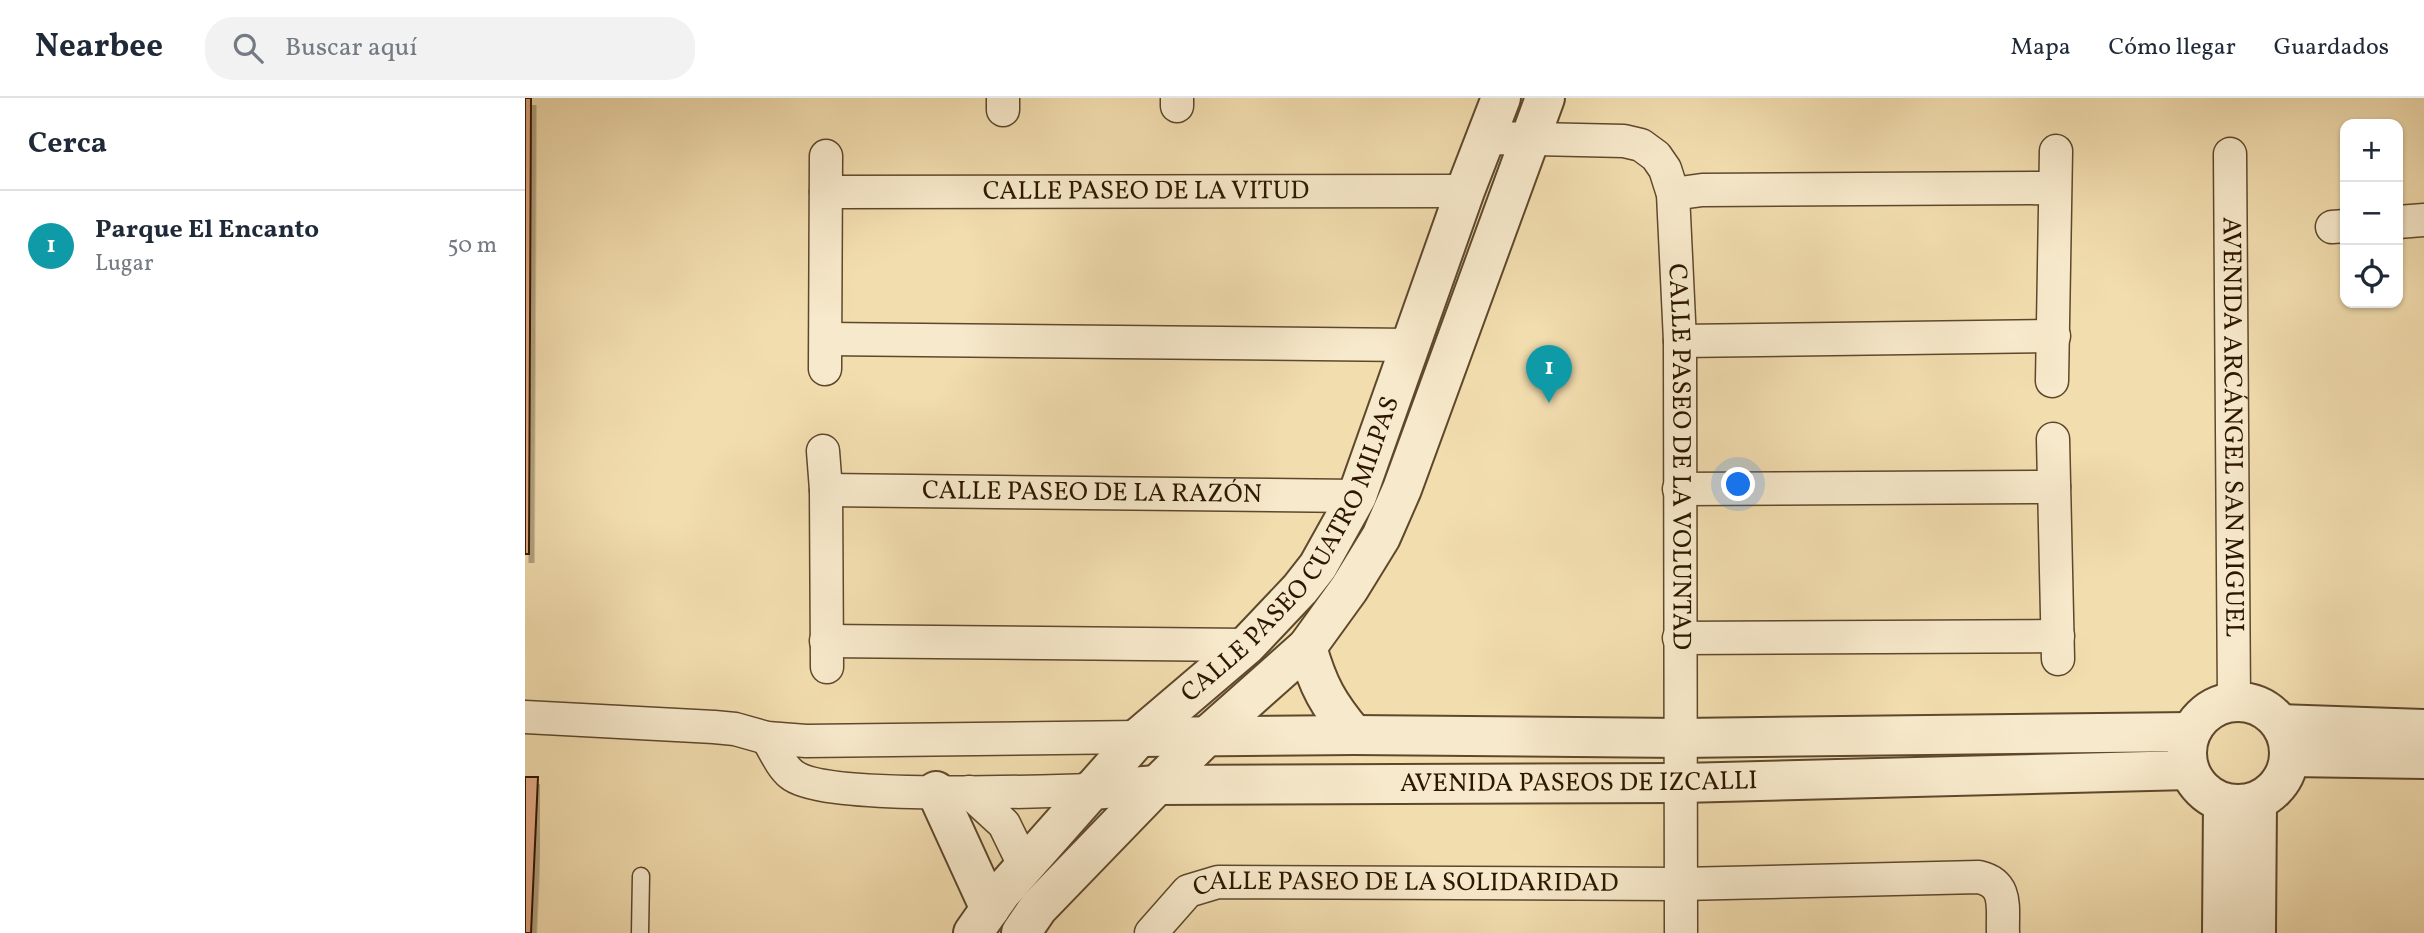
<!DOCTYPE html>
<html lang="es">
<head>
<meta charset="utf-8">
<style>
  body { margin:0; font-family:Vollkorn,serif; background:#f2f2f3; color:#1f2937 }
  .controls { position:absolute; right:21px; top:21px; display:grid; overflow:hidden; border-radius:14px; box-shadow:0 2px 5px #0004 }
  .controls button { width:63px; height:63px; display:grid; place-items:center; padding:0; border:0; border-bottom:2px solid #e0e1e3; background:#fff; color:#1f2937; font:35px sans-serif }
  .you { position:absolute; left:1214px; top:387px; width:24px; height:24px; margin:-18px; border:5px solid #fff; border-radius:50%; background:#1a73e8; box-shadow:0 0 0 10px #1a73e833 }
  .badge { display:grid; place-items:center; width:46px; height:46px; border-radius:50%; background:#8f2418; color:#fff; font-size:23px; font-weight:700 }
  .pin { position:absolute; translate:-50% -58px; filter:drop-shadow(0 2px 4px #0008) }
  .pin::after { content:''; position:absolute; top:37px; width:24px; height:21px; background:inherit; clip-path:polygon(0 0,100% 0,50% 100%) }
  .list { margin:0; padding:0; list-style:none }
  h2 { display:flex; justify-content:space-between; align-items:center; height:91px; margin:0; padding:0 28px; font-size:30px }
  h2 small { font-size:23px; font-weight:400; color:#747a83 }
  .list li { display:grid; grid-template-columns:46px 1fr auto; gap:21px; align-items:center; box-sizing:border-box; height:112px; padding:0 28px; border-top:2px solid #e0e1e3 }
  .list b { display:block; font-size:26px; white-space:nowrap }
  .list p { margin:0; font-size:23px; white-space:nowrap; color:#747a83 }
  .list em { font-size:23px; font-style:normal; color:#747a83 }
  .icon { flex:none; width:38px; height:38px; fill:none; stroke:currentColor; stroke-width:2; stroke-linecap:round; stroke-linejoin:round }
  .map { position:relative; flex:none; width:1899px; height:835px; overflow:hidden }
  header { display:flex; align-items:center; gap:42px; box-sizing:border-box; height:98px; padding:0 35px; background:#fff; border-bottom:2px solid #e0e1e3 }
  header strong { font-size:33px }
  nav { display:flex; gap:38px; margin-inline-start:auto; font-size:24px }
  .search { width:490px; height:63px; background:#f2f2f3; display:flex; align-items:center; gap:18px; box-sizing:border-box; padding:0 24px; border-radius:28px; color:#747a83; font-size:26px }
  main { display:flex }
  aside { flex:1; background:#fff }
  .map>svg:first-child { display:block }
  .building { fill:#e6ab86; stroke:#2d1700; stroke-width:2; filter:url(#shadow) }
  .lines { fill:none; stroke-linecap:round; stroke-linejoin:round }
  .service-casing { stroke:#5e482c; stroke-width:19 }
  .minor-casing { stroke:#5e482c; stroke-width:35 }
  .tertiary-casing { stroke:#5e482c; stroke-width:42 }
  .service { stroke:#f7e9cb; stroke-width:16 }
  .minor { stroke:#f7e9cb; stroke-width:32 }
  .tertiary { stroke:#f7e9cb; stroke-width:38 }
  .labels { text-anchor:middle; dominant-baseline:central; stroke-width:7; stroke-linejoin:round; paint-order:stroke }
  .street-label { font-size:26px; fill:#2d1700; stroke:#f7e9cb }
</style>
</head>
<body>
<header>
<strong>Nearbee</strong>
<div class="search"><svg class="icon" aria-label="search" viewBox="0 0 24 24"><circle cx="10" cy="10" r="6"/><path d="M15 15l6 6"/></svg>Buscar aquí</div>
<nav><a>Mapa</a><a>Cómo llegar</a><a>Guardados</a></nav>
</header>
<main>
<aside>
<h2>Cerca<small></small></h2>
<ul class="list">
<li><span class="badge" style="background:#0f9aa8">1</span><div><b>Parque El Encanto</b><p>Lugar</p></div><em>50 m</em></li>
</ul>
</aside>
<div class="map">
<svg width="1899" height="835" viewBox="0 0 1899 835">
  <defs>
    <filter id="shadow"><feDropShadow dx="4.5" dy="8" stdDeviation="0" flood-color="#0004"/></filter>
  </defs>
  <rect width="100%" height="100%" fill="#f2ddaf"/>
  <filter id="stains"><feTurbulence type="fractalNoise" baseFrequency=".00286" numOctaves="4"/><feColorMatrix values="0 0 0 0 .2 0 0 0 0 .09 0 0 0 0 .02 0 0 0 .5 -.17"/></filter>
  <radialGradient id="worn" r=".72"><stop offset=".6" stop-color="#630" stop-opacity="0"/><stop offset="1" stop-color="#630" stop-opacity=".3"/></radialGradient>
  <path class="building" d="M 0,0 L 6,0 L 4,456 L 0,456 Z
    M 0,679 L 13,679 L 6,835 L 0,835 Z"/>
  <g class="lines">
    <g class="service-casing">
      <path id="service" d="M 115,835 L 116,778"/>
    </g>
    <g class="minor-casing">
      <g id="minor">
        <path d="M 652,8 L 652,0"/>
        <path d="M 478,12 L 478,0"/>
        <path id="s1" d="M 962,40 L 1099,43 L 1116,47 L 1131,58 L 1140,71 L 1148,96 L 1155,243 L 1156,835"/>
        <path id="s2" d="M 1705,56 L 1709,603"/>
        <path id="s3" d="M 301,94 L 940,93"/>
        <path d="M 1148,96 L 1177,92 L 1529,90"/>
        <path d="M 1873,124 L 1899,122"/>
        <path d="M 1807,129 L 1820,128"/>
        <path d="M 301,241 L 885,247"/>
        <path d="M 1155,243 L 1529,238"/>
        <path d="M 300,271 L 301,58"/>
        <path d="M 1527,283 L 1531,53"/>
        <path d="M 1528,341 L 1533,561"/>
        <path d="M 298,353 L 301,392 L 302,569"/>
        <path d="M 1154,391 L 1529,389"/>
        <path id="s4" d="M 301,392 L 832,398"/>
        <path d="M 1154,540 L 1533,538"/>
        <path d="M 301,543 L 722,547"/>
        <path d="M 0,619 L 189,629 L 210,631 L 242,640 L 281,643 L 614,639"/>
        <path d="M 242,640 C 249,651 256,668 266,676 C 297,703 516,693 566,692"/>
        <path d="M 444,694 L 479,726 L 500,769"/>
        <path id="s5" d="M 626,835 L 663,793 L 693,784 L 1156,786 L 1454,779 C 1484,786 1477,810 1478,835"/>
      </g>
    </g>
    <g class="tertiary-casing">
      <g id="tertiary">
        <path d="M 782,549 C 793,588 803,606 829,637"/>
        <circle cx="1713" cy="655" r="51"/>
        <path d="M 1756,626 L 1899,631"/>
        <path d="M 614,639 L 829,637 L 1156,640 L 1666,634"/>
        <path d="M 1765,659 L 1899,661"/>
        <path id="s6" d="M 566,692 L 632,687 L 1157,685 L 1664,672"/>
        <path d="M 411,693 L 465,811"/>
        <path id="s7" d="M 448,835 L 476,795 L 614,639 L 722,547 L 775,491 L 793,468 L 832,398 L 940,93 L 976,0"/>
        <path d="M 496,835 L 513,810 L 632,687 L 683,637 L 782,549 L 824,491 L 856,439 L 877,391 L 1020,0"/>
        <path d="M 1697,835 L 1698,705"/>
        <path d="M 1731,835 L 1732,704"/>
      </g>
    </g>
    <use href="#service" class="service"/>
    <use href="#minor" class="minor"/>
    <use href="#tertiary" class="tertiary"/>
  </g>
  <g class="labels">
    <g class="street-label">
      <text stroke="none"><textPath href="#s3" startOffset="320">CALLE PASEO DE LA VITUD</textPath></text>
      <text stroke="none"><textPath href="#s2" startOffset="273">AVENIDA ARCÁNGEL SAN MIGUEL</textPath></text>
      <text stroke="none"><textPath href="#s1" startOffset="478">CALLE PASEO DE LA VOLUNTAD</textPath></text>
      <text stroke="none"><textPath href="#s4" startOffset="266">CALLE PASEO DE LA RAZÓN</textPath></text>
      <text stroke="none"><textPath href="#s7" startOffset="504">CALLE PASEO CUATRO MILPAS</textPath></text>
      <text stroke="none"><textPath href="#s6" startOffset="488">AVENIDA PASEOS DE IZCALLI</textPath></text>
      <text stroke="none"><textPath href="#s5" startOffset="275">CALLE PASEO DE LA SOLIDARIDAD</textPath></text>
    </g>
  </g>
  <rect width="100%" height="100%" filter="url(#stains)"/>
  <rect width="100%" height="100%" fill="url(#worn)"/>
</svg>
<div class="controls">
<button>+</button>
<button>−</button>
<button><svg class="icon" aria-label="locate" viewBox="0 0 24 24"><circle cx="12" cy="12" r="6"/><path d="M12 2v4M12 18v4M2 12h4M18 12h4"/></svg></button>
</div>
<div class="you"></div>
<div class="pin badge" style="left:1024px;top:305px;background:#0f9aa8">1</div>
</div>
</main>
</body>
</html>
